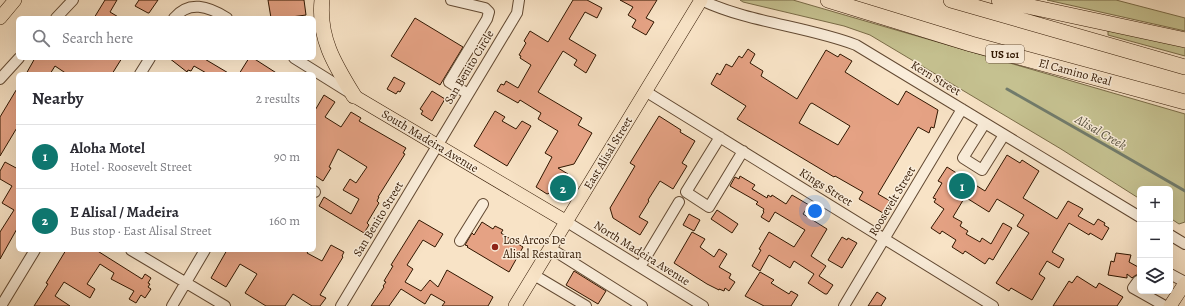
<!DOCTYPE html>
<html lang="en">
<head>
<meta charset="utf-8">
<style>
  body { margin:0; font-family:Alegreya,serif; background:#f2f2f3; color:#2b2b33 }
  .controls { position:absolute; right:12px; bottom:12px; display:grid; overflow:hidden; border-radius:6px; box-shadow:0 4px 16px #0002 }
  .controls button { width:36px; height:36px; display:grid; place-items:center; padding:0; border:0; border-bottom:1px solid #e1e1e2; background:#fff; color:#2b2b33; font:20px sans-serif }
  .you { position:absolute; left:815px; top:211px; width:14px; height:14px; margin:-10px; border:3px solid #fff; border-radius:50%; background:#1a73e8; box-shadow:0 0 0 6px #1a73e833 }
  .badge { display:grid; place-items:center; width:26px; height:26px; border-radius:50%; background:#0f766e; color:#fff; font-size:13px; font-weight:700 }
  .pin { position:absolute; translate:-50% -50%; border:2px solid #fff; box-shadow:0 1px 4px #0006 }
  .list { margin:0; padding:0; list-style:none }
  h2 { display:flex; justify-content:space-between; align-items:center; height:52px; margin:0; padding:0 16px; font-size:17px }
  h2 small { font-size:13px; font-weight:400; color:#7c7c81 }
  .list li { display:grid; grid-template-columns:26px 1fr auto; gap:12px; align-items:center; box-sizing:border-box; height:64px; padding:0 16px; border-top:1px solid #e1e1e2 }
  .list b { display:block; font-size:15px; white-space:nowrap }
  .list p { margin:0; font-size:13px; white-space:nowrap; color:#7c7c81 }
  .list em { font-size:13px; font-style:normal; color:#7c7c81 }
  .icon { flex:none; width:22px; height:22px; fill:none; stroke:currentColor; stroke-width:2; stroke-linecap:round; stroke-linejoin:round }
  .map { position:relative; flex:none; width:1185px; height:306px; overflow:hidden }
  .search { position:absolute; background:#fff; box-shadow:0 4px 16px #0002; left:16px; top:16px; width:300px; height:44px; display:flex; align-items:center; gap:10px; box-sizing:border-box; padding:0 14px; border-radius:6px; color:#7c7c81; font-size:15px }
  .panel { position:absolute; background:#fff; box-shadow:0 4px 16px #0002; left:16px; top:72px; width:300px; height:180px; border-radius:6px }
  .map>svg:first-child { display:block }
  .green { fill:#c5c190; stroke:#7a6c48 }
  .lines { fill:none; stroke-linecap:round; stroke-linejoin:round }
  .stream { stroke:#717b6b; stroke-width:3 }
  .building { fill:#e5a284; stroke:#301600; fill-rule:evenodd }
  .minor-casing { stroke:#624932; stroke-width:12 }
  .major-casing { stroke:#301600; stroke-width:14 }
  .highway-casing { stroke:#301600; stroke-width:16 }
  .minor { stroke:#faedda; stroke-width:10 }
  .major { stroke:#f8e3c6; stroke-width:13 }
  .highway { stroke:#f8e3c6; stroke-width:15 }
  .poi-dot { fill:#8f2418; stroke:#faedda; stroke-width:1.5 }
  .labels { text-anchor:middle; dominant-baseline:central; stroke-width:3; stroke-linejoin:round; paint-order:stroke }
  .shield { fill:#faedda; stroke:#6d5641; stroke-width:1 }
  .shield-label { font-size:11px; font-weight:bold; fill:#301600 }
  .street-label { font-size:12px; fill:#301600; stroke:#faedda }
  .poi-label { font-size:12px; fill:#301600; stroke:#faedda; text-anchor:start }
  .water-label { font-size:13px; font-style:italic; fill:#56513f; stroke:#faedda }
</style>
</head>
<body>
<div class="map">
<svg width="1185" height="306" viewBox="0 0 1185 306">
  <rect width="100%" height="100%" fill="#f8e3c6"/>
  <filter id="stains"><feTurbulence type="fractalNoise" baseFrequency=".005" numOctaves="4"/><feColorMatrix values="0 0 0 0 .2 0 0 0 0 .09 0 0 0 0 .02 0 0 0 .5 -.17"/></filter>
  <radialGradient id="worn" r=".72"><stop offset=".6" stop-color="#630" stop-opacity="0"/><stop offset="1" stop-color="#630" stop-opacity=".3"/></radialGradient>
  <path class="green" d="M 740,0 L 793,0 L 1185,114 L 1185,222 L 1179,224 L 1170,218 L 1170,189 L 1140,189 L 1140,199 L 1061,149 L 870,35 L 844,26 L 743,2 Z
    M 1047,0 L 1116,0 L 1185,18 L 1185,31 Z
    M 1108,29 L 1185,45 L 1185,56 L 1108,35 Z"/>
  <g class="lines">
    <path class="stream" d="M 1007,89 L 1114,150 L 1185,191"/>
  </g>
  <path class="building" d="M 105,0 L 117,0 L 110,12 L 120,18 L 94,18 Z
    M 139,0 L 158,0 L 149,13 L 148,13 L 135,6 Z
    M 268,0 L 304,0 L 306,15 L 284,18 L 271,18 Z
    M 573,0 L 587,0 L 602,8 L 597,18 L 585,12 L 569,39 L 596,55 L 586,73 L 574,65 L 577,60 L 563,51 L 538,92 L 582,118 L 578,125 L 592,133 L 574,164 L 558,168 L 568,174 L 557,191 L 547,194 L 536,187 L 552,157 L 545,153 L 558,131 L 538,119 L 541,113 L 520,100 L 518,103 L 497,91 L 501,84 L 504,85 L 506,81 L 518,88 L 531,65 L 520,58 L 521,56 L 519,55 L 526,43 L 524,41 L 530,31 L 548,42 Z
    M 620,0 L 657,0 L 646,18 L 654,22 L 646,35 L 632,27 L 636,20 L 628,15 L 633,7 Z
    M 415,18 L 463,47 L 440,85 L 391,56 Z
    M 748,49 L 755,54 L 750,63 L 763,71 L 761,76 L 797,99 L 826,50 L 838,57 L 840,54 L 852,61 L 845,72 L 898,105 L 906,91 L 938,110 L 934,128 L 931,127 L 929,133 L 918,127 L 878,194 L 890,201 L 883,213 L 859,199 L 863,192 L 835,176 L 834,177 L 737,119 L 746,106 L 711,84 L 717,73 L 720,75 L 726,64 L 732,67 L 739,56 L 742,58 ZM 812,103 L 850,126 L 838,145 L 799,123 L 810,104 Z
    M 35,58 L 122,58 L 112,74 L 67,74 L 55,66 L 50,74 L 26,74 Z
    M 169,58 L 203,58 L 230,74 L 208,74 L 194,66 L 191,71 L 188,70 L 187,72 Z
    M 249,58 L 253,58 L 278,74 L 239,74 Z
    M 394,77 L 405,83 L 400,92 L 398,91 L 396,94 L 387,89 Z
    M 18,87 L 18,126 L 0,156 L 0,117 Z
    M 432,91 L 445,99 L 432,121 L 421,114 L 423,111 L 420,109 Z
    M 324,95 L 335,102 L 325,117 L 341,127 L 351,112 L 361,118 L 359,121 L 406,148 L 403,153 L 405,154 L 378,197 L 379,197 L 377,201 L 379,203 L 367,223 L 369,225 L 364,233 L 319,206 L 324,197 L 351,214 L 359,199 L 343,190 L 350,179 L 356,183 L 367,167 L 338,149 L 329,167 L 331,168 L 323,181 L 314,175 L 314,112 Z
    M 495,111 L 505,117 L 502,121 L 516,129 L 522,121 L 531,126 L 507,166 L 474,146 Z
    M 659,116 L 681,130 L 680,132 L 695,141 L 682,163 L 687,166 L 673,189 L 660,181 L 648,200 L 649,201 L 639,217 L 648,222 L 640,235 L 613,218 L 610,208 L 635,166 L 630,163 Z
    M 1007,155 L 1020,163 L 1022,160 L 1039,171 L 1023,198 L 1057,219 L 1068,201 L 1083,209 L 1078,216 L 1094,225 L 1098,219 L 1105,223 L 1104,225 L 1109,228 L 1102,240 L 1090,233 L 1089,235 L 1069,223 L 1052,252 L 1064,259 L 1059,268 L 1047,261 L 1039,274 L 1045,278 L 1032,300 L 1011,288 L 1009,291 L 996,283 L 1029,233 L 1017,226 L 1024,215 L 997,199 L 989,212 L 965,197 L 953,217 L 962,222 L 960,226 L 968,231 L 966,234 L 980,242 L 982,238 L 991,244 L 1003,223 L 1012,228 L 993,260 L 989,258 L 985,264 L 965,251 L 963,254 L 952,247 L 956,240 L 942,231 L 940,234 L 931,228 L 944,209 L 934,202 L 936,199 L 933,198 L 942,183 L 938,181 L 947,167 L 985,191 Z
    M 5,162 L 18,169 L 18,227 L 0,259 L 0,232 L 14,210 L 2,203 L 12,186 L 0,179 L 0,171 Z
    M 740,176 L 755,185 L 752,189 L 767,198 L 768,195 L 771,197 L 772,195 L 786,204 L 792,195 L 809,205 L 803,214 L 827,229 L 811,256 L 826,266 L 819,276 L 833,285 L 827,294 L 825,294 L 808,283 L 814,274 L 794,261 L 790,268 L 769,255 L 760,271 L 752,266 L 761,250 L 759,249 L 769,232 L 794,247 L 805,230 L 775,212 L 769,222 L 761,217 L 764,212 L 763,211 L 764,209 L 756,204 L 758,202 L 730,186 L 735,177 L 739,179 Z
    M 717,210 L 738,224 L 732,233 L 711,219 Z
    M 689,214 L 700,220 L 694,231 L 683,225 Z
    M 419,220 L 443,234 L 435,247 L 423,240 L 407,265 L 413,269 L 405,282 L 421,291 L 430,280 L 438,287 L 447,270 L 493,297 L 488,306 L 442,306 L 445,302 L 431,294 L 425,304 L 401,289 L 389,306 L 371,306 L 384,287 L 383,286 L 386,282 L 384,281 L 393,266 L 391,265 Z
    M 482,222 L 493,229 L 495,226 L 503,230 L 501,233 L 523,247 L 509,272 L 467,247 L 468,246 L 465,245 L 472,233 L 474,235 Z
    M 692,232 L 705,239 L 700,247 L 714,257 L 719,249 L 727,254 L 719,267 L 731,274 L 729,278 L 735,282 L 729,291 L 725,288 L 724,291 L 719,289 L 719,290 L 707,284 L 674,263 Z
    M 842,237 L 847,240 L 848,238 L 857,243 L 842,268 L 828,260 Z
    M 331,245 L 344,252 L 342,256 L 343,257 L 320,295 L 326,298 L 320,306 L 312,306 L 293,294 L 285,306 L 266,306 L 245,293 L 257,274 L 240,264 L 226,287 L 211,278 L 227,250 L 309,250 L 307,253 L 322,261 Z
    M 66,250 L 96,250 L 142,279 L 145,274 L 151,278 L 148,283 L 150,284 L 148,287 L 151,289 L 145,298 L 141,295 L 136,303 L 129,299 L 134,291 L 111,279 L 114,273 L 100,264 L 87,284 L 95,289 L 90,298 L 64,282 L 55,296 L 70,306 L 34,306 L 48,284 L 46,283 Z
    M 1116,253 L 1131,255 L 1129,262 L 1140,268 L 1140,275 L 1136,275 L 1132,278 L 1127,274 L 1127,278 L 1108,275 L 1111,261 L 1114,262 Z
    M 574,271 L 606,291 L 598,304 L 566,285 Z
    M 760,272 L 774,280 L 771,283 L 789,294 L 791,291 L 798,295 L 791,306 L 764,306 L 745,296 Z
    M 1077,276 L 1096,288 L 1099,283 L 1123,297 L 1117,306 L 1053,306 L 1069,281 L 1072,283 Z
    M 877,292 L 886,298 L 881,306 L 868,306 Z"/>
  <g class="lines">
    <g class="minor-casing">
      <path id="minor" d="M 451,0 L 485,8 L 489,12 L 487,19 L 449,82 L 468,94
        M 701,0 C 750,23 806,26 856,45 L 1140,217
        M 56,18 L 73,0
        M 174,18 C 189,0 208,6 227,18
        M 294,58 L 350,93
        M 140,74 L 150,58
        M 0,79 L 19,58
        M 645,91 L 993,306
        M 985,123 L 963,158 L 982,170 L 1004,135
        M 720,137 L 686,192 L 709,207 L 743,151
        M 314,191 L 315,192
        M 567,222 L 703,306
        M 1170,235 L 1185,244
        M 460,241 L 483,204
        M 550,248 L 642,306
        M 131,250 L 225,306
        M 640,267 L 679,202
        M 1170,274 L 1185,282
        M 534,275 L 586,306
        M 1138,281 L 1133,288 L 1165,306
        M 1,306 L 35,250
        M 172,306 L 205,250
        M 341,306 L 517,13 L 519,0
        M 844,306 L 962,109"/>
    </g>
    <g class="major-casing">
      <path id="major" d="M 0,18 L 15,0
        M 354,96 L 567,222
        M 515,306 L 701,0
        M 1170,306 L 1185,283"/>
    </g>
    <g class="highway-casing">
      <path id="highway" d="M 322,0 C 318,38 335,65 354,96
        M 828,0 L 971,44 L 1185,102
        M 951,0 L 1185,67
        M 999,0 L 1185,40"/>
    </g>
    <use href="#minor" class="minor"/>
    <use href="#major" class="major"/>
    <use href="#highway" class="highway"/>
  </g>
  <circle class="poi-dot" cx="495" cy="247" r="4"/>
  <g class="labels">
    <rect class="shield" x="986" y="45" width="38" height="18" rx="3"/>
    <g class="shield-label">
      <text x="1005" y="54">US 101</text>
    </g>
    <g class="street-label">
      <text transform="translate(469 67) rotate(-59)">San Benito Circle</text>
      <text transform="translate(1075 72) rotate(15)">El Camino Real</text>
      <text transform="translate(936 78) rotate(31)">Kern Street</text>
      <text transform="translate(430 141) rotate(31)">South Madeira Avenue</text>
      <text transform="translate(608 153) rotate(-59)">East Alisal Street</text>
      <text transform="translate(826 187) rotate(32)">Kings Street</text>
      <text transform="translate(892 201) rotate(-59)">Roosevelt Street</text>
      <text transform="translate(378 219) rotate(-59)">San Benito Street</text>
      <text transform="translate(642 253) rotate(32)">North Madeira Avenue</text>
    </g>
    <g class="poi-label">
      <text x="503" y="240">Los Arcos De<tspan x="503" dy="14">Alisal Restauran</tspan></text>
    </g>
    <g class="water-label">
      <text transform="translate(1101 132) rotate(30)">Alisal Creek</text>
    </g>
  </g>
  <rect width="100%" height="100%" filter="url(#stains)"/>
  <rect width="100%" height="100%" fill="url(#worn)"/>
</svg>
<div class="controls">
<button>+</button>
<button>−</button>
<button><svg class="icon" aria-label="layers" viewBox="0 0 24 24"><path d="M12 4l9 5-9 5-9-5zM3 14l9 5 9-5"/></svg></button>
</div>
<div class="you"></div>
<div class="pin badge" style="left:962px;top:186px">1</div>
<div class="pin badge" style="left:563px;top:188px">2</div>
<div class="search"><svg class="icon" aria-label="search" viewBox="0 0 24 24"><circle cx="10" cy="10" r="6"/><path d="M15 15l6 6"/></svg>Search here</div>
<section class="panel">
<h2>Nearby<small>2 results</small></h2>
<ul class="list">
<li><span class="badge">1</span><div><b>Aloha Motel</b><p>Hotel · Roosevelt Street</p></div><em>90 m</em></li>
<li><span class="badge">2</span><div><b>E Alisal / Madeira</b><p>Bus stop · East Alisal Street</p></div><em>160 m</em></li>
</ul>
</section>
</div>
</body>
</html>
